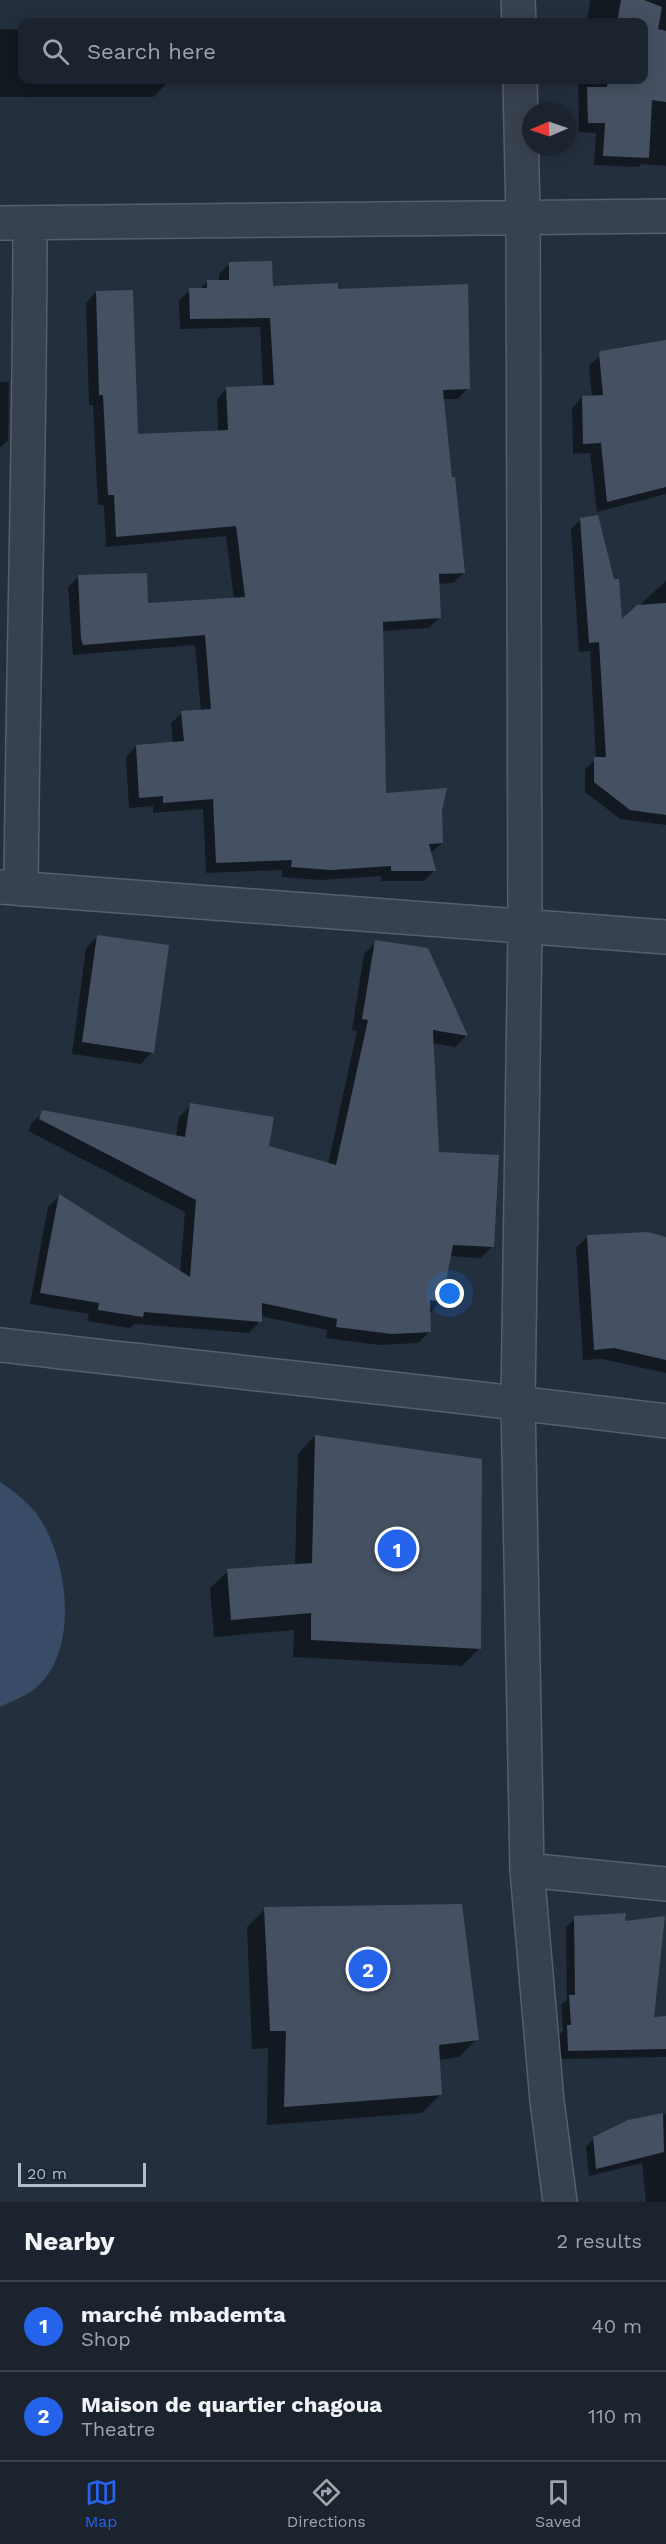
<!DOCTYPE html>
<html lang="en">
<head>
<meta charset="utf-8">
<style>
  body { margin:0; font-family:"Work Sans",sans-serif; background:#242b36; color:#f1f3f6 }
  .compass { position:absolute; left:522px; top:102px; width:54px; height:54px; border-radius:50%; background:#1b232e; box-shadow:0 3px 15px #0003; rotate:268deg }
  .scale { position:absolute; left:18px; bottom:15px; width:128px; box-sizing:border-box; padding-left:6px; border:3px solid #b4bcc9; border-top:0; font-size:16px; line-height:21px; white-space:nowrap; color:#b4bcc9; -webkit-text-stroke:4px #1d2633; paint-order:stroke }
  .you { position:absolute; left:450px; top:1294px; width:21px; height:21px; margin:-15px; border:4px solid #fff; border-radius:50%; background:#1a73e8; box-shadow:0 0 0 9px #1a73e833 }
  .badge { display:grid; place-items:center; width:39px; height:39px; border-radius:50%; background:#2563eb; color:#fff; font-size:20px; font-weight:700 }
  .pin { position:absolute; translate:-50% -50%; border:3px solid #fff; box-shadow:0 2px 6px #0006 }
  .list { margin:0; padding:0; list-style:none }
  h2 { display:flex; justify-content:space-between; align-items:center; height:78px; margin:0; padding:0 24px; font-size:26px }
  h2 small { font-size:20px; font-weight:400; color:#a0a4aa }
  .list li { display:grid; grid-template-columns:39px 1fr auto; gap:18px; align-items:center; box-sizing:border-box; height:90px; padding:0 24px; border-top:2px solid #39404a }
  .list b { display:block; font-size:22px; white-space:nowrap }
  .list p { margin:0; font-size:20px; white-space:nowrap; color:#a0a4aa }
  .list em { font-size:20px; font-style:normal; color:#a0a4aa }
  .icon { flex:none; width:33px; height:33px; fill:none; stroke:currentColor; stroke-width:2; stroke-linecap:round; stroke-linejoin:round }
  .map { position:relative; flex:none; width:666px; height:2202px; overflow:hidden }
  .search { position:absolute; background:#1b232e; box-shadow:0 3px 15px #0003; left:18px; right:18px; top:18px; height:66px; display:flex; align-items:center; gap:15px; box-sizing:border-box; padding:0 21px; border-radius:12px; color:#a0a4aa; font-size:22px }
  .sheet { height:258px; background:#1b232e }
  nav { display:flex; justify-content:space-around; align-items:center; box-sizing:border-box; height:84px; border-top:2px solid #39404a; background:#1b232e; font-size:16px; color:#a0a4aa }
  nav a { display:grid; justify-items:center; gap:3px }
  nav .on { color:#2563eb }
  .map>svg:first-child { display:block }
  .water { fill:#394c67 }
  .shadow { fill:#0007 }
  .building { fill:#455162 }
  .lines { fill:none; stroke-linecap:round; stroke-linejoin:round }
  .minor-casing { stroke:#565f6c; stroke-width:36 }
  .minor { stroke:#38414e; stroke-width:33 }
</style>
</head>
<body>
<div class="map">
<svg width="666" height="2202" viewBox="0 0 666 2202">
  <rect width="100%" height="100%" fill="#242f3e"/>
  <path class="water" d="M 0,1482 C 13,1490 29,1503 38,1516 C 68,1559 80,1648 37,1687 C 27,1696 11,1701 0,1707 Z"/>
  <path class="shadow" d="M 590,0 L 666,0 L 666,166 L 642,164 L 638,167 L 594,165 L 596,133 L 579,132 L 578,80 L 644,80 L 644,22 L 587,22 Z
    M 0,29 L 22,30 L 22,80 L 168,80 L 168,82 L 153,97 L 0,97 Z
    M 229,264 L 272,287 L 337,290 L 468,388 L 458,399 L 442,399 L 464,573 L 453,583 L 438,584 L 440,617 L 429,628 L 381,631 L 384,794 L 441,809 L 442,843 L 431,853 L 434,871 L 424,881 L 381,881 L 381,876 L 320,880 L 282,877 L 282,870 L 206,873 L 203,809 L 153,813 L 153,806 L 129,808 L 126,757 L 136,746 L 173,743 L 171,723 L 182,713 L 201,711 L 195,645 L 73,655 L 68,587 L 79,576 L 147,605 L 234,599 L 226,536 L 106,547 L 104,505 L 98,505 L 93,405 L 89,405 L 86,303 L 96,292 L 136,436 L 218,432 L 217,399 L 227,388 L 263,387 L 260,327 L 180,329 L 179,300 L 190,290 L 199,290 L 207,282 L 219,282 L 219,274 Z
    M 666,341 L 666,494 L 597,512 L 590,453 L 573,454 L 572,408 L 582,397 L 592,397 L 589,366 L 602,353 Z
    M 0,382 L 9,382 L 8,440 L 0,448 Z
    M 581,519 L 621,622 L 666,581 L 666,825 L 620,819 L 585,792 L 585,769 L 596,759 L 590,651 L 579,652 L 571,529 Z
    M 98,936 L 152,1052 L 141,1064 L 72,1054 L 86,948 Z
    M 376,942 L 466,1036 L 455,1047 L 432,1043 L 437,1153 L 493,1246 L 481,1258 L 449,1256 L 441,1301 L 429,1314 L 429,1332 L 418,1343 L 379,1345 L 326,1338 L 327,1330 L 260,1316 L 260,1321 L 249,1333 L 135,1324 L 130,1328 L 87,1321 L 89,1314 L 30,1304 L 48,1207 L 59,1196 L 180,1272 L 185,1212 L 28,1131 L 31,1124 L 43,1112 L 176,1137 L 179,1117 L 191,1105 L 268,1147 L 328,1164 L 357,1031 L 352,1030 L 364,954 Z
    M 588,1236 L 666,1238 L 666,1373 L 602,1359 L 583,1360 L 576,1248 Z
    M 315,1436 L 480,1648 L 462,1666 L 293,1657 L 294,1630 L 214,1637 L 210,1588 L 228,1571 L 295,1566 L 298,1454 Z
    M 265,1909 L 477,2039 L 459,2057 L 438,2060 L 440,2095 L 422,2113 L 267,2125 L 268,2048 L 252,2049 L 247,1927 Z
    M 575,1918 L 624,1923 L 652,2018 L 666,2017 L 666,2057 L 560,2059 L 558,2036 L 563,2031 L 561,2005 L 567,2000 L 566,1927 Z
    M 666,2114 L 666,2202 L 646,2202 L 642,2163 L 589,2176 L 586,2147 L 594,2138 L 628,2122 Z"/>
  <path class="building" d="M 621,0 L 644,0 L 662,7 L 658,29 L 666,31 L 666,102 L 652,100 L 649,158 L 603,156 L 605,123 L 588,123 L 587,87 L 607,87 L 608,80 L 644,80 L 644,22 L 617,22 Z
    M 272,261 L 273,286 L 338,283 L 338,289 L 468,284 L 470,389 L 443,390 L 452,477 L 455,477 L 465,573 L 439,574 L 441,618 L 383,622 L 386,793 L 447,788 L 442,810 L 443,843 L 429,844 L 436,871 L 391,871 L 391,866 L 331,870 L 291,867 L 292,860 L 216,863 L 213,799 L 163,803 L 163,796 L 139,798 L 136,745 L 184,741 L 181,711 L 211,709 L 205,635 L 83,645 L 81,639 L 78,575 L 147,573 L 148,603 L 245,597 L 236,526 L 116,537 L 114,495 L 108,495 L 103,395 L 99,395 L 96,291 L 133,290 L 138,434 L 228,430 L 226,387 L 274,385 L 270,318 L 190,319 L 189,288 L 207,288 L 207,280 L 229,280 L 229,262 Z
    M 666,340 L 666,487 L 607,502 L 601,443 L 583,444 L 582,396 L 603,395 L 599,353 L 601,351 Z
    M 598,515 L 614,579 L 619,579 L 622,619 L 637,605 L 666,603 L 666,815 L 630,810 L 594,782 L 594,757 L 606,757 L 599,642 L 589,643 L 580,518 Z
    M 97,935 L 169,945 L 154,1053 L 82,1042 Z
    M 375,940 L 428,948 L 468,1036 L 433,1030 L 439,1152 L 499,1155 L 494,1247 L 453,1245 L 442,1302 L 430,1300 L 431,1332 L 392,1334 L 336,1327 L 337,1319 L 262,1303 L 262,1322 L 144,1312 L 143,1317 L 98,1310 L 99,1303 L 40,1293 L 59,1194 L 190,1277 L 196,1200 L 39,1119 L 42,1110 L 185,1137 L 190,1103 L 274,1117 L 269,1146 L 336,1165 L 368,1020 L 362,1019 Z
    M 648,1232 L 666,1237 L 666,1360 L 614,1348 L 594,1350 L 587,1235 Z
    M 315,1435 L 482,1459 L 481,1649 L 311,1640 L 311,1613 L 231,1620 L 227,1569 L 312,1563 Z
    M 462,1904 L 479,2040 L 439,2045 L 442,2095 L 284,2107 L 286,2031 L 270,2031 L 264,1907 Z
    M 626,1913 L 625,1921 L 665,1916 L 654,2017 L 666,2016 L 666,2049 L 568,2051 L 567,2025 L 571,2025 L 569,1995 L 575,1995 L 574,1916 Z
    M 663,2113 L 664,2152 L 596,2169 L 593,2137 L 628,2120 Z"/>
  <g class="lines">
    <g class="minor-casing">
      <path id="minor" d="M 518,0 L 519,22
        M 520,80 L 523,217 L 525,927 L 518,1402 L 527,1870 L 547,2101 L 560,2202
        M 0,223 L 666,216
        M 0,887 L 666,937
        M 21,889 C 23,667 30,445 30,223
        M 0,1345 C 222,1371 444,1393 666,1421
        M 527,1870 L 666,1884"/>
    </g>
    <use href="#minor" class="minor"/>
  </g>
</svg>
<svg class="compass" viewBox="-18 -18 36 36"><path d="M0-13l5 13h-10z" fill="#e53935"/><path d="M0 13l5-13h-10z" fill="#a0a4aa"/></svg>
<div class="scale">20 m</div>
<div class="you"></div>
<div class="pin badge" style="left:397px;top:1549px">1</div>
<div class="pin badge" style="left:368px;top:1969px">2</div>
<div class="search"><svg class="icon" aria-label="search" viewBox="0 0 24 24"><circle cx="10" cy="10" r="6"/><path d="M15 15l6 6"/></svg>Search here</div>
</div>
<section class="sheet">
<h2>Nearby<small>2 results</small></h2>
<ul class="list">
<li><span class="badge">1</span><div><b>marché mbademta</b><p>Shop</p></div><em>40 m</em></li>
<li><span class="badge">2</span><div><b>Maison de quartier chagoua</b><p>Theatre</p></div><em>110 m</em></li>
</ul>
</section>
<nav>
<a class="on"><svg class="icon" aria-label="map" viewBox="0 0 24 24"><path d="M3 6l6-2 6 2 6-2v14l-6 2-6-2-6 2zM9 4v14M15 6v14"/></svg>Map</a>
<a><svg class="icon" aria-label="directions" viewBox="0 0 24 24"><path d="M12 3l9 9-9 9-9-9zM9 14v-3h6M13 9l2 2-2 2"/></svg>Directions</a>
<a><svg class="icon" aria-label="saved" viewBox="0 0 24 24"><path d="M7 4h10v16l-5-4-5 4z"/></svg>Saved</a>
</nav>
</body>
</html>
